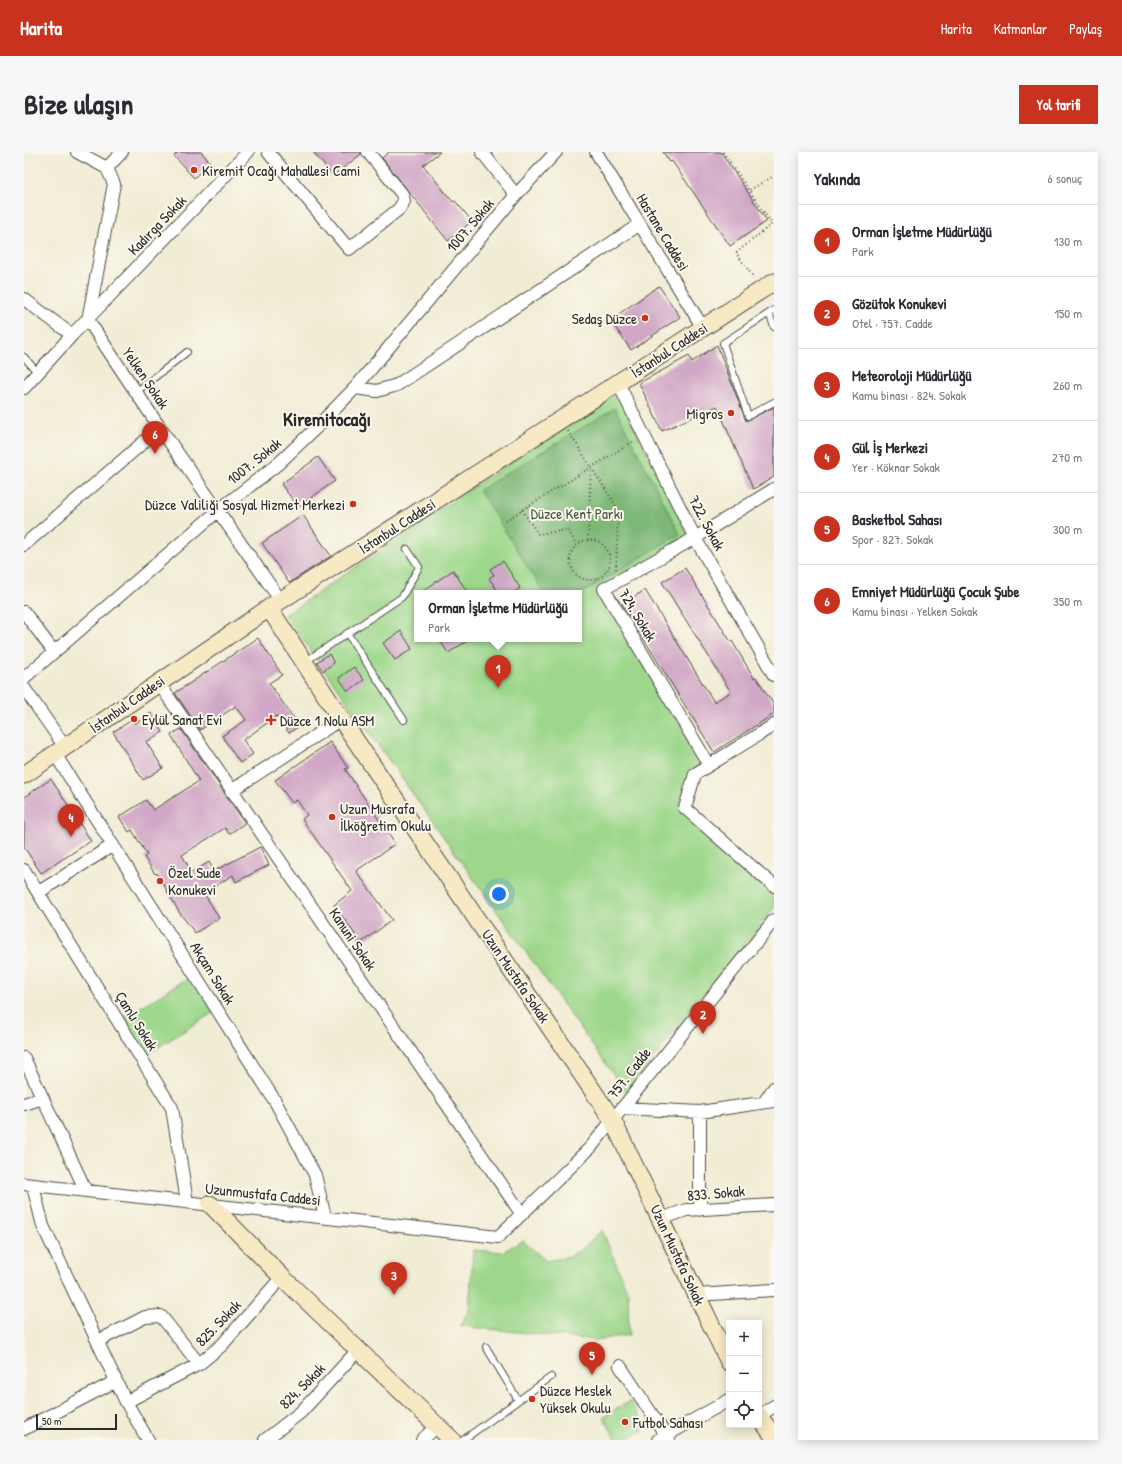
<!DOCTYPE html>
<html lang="tr">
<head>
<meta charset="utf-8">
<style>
  body { margin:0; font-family:"Patrick Hand",sans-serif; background:#f7f7f7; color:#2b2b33 }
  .controls { position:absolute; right:12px; bottom:12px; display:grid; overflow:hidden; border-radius:0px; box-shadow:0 2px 10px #0003 }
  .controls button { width:36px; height:36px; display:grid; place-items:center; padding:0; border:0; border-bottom:1px solid #e1e1e2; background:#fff; color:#2b2b33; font:20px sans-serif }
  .scale { position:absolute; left:12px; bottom:10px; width:81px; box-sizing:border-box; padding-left:4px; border:2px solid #2b2b2b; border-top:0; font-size:11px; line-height:14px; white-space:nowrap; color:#2b2b2b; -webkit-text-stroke:3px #fbf7ec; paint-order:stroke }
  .you { position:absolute; left:475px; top:742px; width:14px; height:14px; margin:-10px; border:3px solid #fff; border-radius:50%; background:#1a73e8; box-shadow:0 0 0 6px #1a73e833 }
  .badge { display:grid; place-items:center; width:26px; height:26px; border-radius:50%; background:#c8321e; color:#fff; font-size:13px; font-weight:700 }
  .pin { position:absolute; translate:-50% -33px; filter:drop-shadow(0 1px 2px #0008) }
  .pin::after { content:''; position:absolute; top:21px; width:14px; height:12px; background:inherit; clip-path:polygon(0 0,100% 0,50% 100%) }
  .popup { position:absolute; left:390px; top:438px; width:168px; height:52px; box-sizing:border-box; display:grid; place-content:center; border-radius:0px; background:#fff; filter:drop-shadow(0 1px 3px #0005); font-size:13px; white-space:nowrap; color:#7c7c81 }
  .popup b { font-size:15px; color:#2b2b33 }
  .popup::after { content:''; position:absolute; left:50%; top:100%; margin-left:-8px; border:8px solid transparent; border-top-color:#fff }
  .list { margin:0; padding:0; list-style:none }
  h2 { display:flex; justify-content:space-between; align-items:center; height:52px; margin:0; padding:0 16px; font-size:17px }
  h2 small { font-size:13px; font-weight:400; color:#7c7c81 }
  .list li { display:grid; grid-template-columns:26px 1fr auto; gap:12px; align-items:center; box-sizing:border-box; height:72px; padding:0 16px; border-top:1px solid #e1e1e2 }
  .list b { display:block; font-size:15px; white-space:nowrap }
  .list p { margin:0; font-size:13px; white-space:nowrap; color:#7c7c81 }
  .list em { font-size:13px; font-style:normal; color:#7c7c81 }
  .icon { flex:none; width:22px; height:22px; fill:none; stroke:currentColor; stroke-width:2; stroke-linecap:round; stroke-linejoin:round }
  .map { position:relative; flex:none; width:750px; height:1288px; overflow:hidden; border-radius:0px }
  header { display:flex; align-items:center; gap:24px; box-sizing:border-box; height:56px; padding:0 20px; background:#c8321e; color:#fff }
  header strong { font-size:19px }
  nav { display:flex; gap:22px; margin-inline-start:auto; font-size:14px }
  .intro { display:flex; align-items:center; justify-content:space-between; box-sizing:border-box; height:96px; padding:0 24px }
  h1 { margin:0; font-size:28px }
  .button { padding:10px 18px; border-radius:0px; background:#c8321e; color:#fff; font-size:14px; font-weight:700 }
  main { display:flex; gap:24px; padding:0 24px }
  aside { flex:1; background:#fff; border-radius:0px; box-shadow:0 2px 10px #0003 }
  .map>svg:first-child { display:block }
  .green { fill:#9cd78b; stroke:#64815b; fill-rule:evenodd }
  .forest { fill:#7db877; stroke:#547251 }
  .building { fill:#d0a7c6 }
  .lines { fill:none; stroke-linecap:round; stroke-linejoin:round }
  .lane-casing { stroke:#494844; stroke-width:8 }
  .street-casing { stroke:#494844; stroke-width:14 }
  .secondary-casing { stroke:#494844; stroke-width:19 }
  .path { stroke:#494844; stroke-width:2; stroke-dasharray:1 3; stroke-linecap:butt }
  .lane { stroke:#fff; stroke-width:6 }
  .street { stroke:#fff; stroke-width:12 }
  .secondary { stroke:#f7e9c3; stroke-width:17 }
  .poi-dot { fill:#c8321e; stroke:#fbf7ec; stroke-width:1.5 }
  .labels { text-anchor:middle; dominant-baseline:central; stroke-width:4; stroke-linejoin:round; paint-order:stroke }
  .poi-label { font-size:15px; fill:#2b2b2b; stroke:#fbf7ec; text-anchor:start }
  .street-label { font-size:15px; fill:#2b2b2b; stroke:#fbf7ec }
  .park-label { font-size:15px; fill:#475643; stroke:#fbf7ec }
  .district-label { font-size:19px; font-weight:bold; fill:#2b2b2b; stroke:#fbf7ec }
</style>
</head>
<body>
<header>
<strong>Harita</strong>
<nav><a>Harita</a><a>Katmanlar</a><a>Paylaş</a></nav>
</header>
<div class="intro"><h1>Bize ulaşın</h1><a class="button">Yol tarifi</a></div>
<main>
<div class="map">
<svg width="750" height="1288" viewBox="0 0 750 1288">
  <rect width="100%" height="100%" fill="#fbf7ec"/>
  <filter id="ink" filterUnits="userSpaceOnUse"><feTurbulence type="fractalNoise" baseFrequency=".025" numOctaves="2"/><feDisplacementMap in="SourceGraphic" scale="8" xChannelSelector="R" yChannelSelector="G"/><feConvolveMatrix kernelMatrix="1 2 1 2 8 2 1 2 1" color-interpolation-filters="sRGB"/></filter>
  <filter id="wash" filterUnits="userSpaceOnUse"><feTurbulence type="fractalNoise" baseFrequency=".012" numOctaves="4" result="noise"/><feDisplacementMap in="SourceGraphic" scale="16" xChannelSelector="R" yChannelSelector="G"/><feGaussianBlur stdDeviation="0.9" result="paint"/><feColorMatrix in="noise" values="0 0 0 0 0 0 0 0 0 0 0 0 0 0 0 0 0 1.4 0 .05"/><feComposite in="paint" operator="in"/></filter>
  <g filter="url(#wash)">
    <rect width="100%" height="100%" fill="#f1ecd4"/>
    <path class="green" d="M 592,238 L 664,383 L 576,437 L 678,610 L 657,655 L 750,739 L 750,756 L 602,940 L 261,463 ZM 393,441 L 555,441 L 555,487 L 393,487 Z
      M 171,822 L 193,858 L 117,906 L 94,869 Z
      M 578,1078 L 604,1141 L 605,1183 L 571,1188 L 436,1174 L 445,1158 L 449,1098 L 478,1100 L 499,1089 L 522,1109 L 545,1105 L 558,1097 Z
      M 606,1249 L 622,1276 L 602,1288 L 593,1288 L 579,1265 Z"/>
    <path class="forest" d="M 591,256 L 656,382 L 555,443 L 555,441 L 520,441 L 455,338 Z"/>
    <g id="blocks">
      <path class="building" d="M 154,0 L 177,0 L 186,10 L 170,26 L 150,4 Z
        M 289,0 L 337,0 L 337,2 L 309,24 Z
        M 365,0 L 416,0 L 399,13 L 429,50 L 431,49 L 448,69 L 424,89 L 358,6 Z
        M 639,0 L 697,0 L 743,69 L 706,94 L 648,9 L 646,10 Z
        M 635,134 L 656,165 L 607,198 L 586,168 Z
        M 693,193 L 722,269 L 750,255 L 750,325 L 729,337 L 693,254 L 638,279 L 615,231 L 665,204 L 668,210 Z
        M 294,305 L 311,329 L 274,355 L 257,332 Z
        M 279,363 L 307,404 L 265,431 L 238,391 Z
        M 479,409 L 496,436 L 489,441 L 475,441 L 465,426 L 470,423 L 466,417 Z
        M 661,416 L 707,490 L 708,489 L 730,526 L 732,525 L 750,553 L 750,562 L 690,600 L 598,452 L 621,438 L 690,550 L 707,540 L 638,430 Z
        M 429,418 L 444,441 L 396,441 Z
        M 377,479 L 388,497 L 371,508 L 359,491 Z
        M 234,486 L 258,523 L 245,531 L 275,574 L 265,581 L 253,564 L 219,588 L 229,602 L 216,611 L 198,584 L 222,568 L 212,554 L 176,578 L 151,541 Z
        M 415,487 L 446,487 L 424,501 Z
        M 305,502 L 310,511 L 299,519 L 293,510 Z
        M 330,515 L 340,528 L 324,539 L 315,526 Z
        M 127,561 L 139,580 L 122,590 L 139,616 L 119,628 L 89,580 L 108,568 L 111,572 Z
        M 157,577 L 221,671 L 205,682 L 201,676 L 158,703 L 168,721 L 185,710 L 190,719 L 236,695 L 245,713 L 212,730 L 209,723 L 180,741 L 195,766 L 171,781 L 155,760 L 133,721 L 131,722 L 120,705 L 123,703 L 108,678 L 105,680 L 95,665 L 122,648 L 129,658 L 175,629 L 147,583 Z
        M 306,590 L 324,616 L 321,617 L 371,692 L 332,719 L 368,768 L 337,791 L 310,753 L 328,739 L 278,667 L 283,663 L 273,648 L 268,651 L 251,628 Z
        M 27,627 L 67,689 L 17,721 L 0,695 L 0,645 Z"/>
    </g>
  </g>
  <g filter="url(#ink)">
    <use href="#blocks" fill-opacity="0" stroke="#494844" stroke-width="1"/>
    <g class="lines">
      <g class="lane-casing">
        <path id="lane" d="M 750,158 L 699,191 L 724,264 L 750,250
          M 745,161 L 750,175
          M 0,205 L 14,221
          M 112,240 L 163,200
          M 323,481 L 380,568
          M 282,509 L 378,445 L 395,415 L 383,397
          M 462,1195 L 494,1248
          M 439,1288 L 527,1225"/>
      </g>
      <g class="street-casing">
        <path id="street" d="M 53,0 L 83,16
          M 244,0 L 325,97 L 375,57 L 380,49 L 378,42 L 344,0
          M 458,0 L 492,43
          M 572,0 L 679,176
          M 83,16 L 90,32 L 64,168 L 136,276 L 257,449
          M 83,16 L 98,0
          M 0,147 L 48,183
          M 594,231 L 671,386 L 750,523
          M 0,236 L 48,183 L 224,0
          M 331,236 L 353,239 L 373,233 L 616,72
          M 0,393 L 136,276
          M 0,460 L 30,500
          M 0,526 L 195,358 L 255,311 L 295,273 L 331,236 L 492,43 L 532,0
          M 134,530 L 497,1061
          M 0,536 L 41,595
          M 750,573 L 671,622 L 661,656 L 750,734
          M 31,602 L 251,949 L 291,1023 L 301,1065
          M 685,613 L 580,437 L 671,386 L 750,337
          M 207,639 L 317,567
          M 0,718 L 148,956 L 163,1050
          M 15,740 L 89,693
          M 0,906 L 62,1039
          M 741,949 L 750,936
          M 0,952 L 19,946
          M 598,956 L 676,960 L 750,949
          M 0,1032 L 474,1085 L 567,995 L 750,768
          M 9,1034 L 19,1074 L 102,1250 L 124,1288
          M 676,1058 L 676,960
          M 637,1067 L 662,1058 L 750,1053
          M 673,1143 L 750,1138
          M 74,1189 L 121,1165 L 137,1164 L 175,1212
          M 596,1214 L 645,1288
          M 102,1250 L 175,1212 L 198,1193 L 258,1125
          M 735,1264 L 750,1254
          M 0,1277 L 92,1229
          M 241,1288 L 277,1260 L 334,1198
          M 398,1288 L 413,1274
          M 634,1288 L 705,1248"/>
      </g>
      <g class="secondary-casing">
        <path id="secondary" d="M 245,456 L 317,567 L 588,967 L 705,1210
          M 0,623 L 245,456 L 750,130
          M 186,1052 L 258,1125 L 428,1288
          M 735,1264 L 750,1285"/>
      </g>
      <path class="path" d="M 699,0 L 748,72 L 712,101 L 730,126
        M 726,38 L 750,24
        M 544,279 L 594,357 L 592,418
        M 498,358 L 514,382 L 544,378 L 552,392
        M 482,368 L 610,289
        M546 408a20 20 0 1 1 40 0a20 20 0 1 1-40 0Z
        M 564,388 L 567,317"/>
      <use href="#lane" class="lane"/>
      <use href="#street" class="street"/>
      <use href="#secondary" class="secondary"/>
    </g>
  </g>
  <g class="poi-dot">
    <circle cx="170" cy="18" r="4"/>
    <circle cx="621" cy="166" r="4"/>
    <circle cx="707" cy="261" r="4"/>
    <circle cx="329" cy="352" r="4"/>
    <circle cx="110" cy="567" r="4"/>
    <path d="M245 562h4v4h4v4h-4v4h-4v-4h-4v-4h4z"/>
    <circle cx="308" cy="665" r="4"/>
    <circle cx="136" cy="729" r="4"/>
    <circle cx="508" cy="1247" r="4"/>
    <circle cx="601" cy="1270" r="4"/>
  </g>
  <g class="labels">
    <g class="poi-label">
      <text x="178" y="18">Kiremit Ocağı Mahallesi Cami</text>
      <text x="613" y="166" text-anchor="end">Sedaş Düzce</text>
      <text x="699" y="261" text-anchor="end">Migros</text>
      <text x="321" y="352" text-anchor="end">Düzce Valiliği Sosyal Hizmet Merkezi</text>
      <text x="118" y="567">Eylül Sanat Evi</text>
      <text x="256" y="568">Düzce 1 Nolu ASM</text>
      <text x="316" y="656">Uzun Musrafa<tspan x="316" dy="17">İlköğretim Okulu</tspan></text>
      <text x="144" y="720">Özel Sude<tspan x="144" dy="17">Konukevi</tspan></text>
      <text x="516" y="1238">Düzce Meslek<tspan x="516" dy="17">Yüksek Okulu</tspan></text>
      <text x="609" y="1270">Futbol Sahası</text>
    </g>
    <g class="street-label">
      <text transform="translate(133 73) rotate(-46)">Kadırga Sokak</text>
      <text transform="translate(446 73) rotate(-50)">1007. Sokak</text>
      <text transform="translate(639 80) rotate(59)">Hastane Caddesi</text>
      <text transform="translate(645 198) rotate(-33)">İstanbul Caddesi</text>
      <text transform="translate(122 226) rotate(56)">Yelken Sokak</text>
      <text transform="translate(230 309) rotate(-39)">1007. Sokak</text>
      <text transform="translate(683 371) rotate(62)">722. Sokak</text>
      <text transform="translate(373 374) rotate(-33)">İstanbul Caddesi</text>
      <text transform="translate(614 463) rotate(59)">724. Sokak</text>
      <text transform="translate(103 552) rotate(-35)">İstanbul Caddesi</text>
      <text transform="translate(329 787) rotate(56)">Kanuni Sokak</text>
      <text transform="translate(189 821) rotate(58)">Akçam Sokak</text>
      <text transform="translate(492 824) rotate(56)">Uzun Mustafa Sokak</text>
      <text transform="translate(113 869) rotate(58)">Çamlı Sokak</text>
      <text transform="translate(605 921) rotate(-52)">757. Cadde</text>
      <text transform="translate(692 1041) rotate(-5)">833. Sokak</text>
      <text transform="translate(239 1042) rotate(6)">Uzunmustafa Caddesi</text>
      <text transform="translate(654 1103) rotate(65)">Uzun Mustafa Sokak</text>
      <text transform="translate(194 1171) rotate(-46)">825. Sokak</text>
      <text transform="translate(278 1234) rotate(-45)">824. Sokak</text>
    </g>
    <g class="park-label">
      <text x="553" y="361">Düzce Kent Parkı</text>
    </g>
    <g class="district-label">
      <text x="303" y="267">Kiremitocağı</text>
    </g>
  </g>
</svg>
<div class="controls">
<button>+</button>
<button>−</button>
<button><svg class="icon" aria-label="locate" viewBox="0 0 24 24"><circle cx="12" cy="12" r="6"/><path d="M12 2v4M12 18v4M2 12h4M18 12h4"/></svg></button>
</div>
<div class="scale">50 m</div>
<div class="you"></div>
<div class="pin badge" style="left:474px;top:536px">1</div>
<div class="popup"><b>Orman İşletme Müdürlüğü</b>Park</div>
<div class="pin badge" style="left:679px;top:882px">2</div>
<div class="pin badge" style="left:370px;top:1143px">3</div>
<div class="pin badge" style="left:47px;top:685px">4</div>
<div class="pin badge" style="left:568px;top:1223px">5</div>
<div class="pin badge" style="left:131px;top:302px">6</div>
</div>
<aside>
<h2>Yakında<small>6 sonuç</small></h2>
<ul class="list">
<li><span class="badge">1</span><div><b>Orman İşletme Müdürlüğü</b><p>Park</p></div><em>130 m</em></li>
<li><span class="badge">2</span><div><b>Gözütok Konukevi</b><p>Otel · 757. Cadde</p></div><em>150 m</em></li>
<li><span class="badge">3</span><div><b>Meteoroloji Müdürlüğü</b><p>Kamu binası · 824. Sokak</p></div><em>260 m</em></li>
<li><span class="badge">4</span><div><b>Gül İş Merkezi</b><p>Yer · Köknar Sokak</p></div><em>270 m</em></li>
<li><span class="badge">5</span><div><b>Basketbol Sahası</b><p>Spor · 827. Sokak</p></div><em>300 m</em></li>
<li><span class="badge">6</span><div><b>Emniyet Müdürlüğü Çocuk Şube</b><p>Kamu binası · Yelken Sokak</p></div><em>350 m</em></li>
</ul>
</aside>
</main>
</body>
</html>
